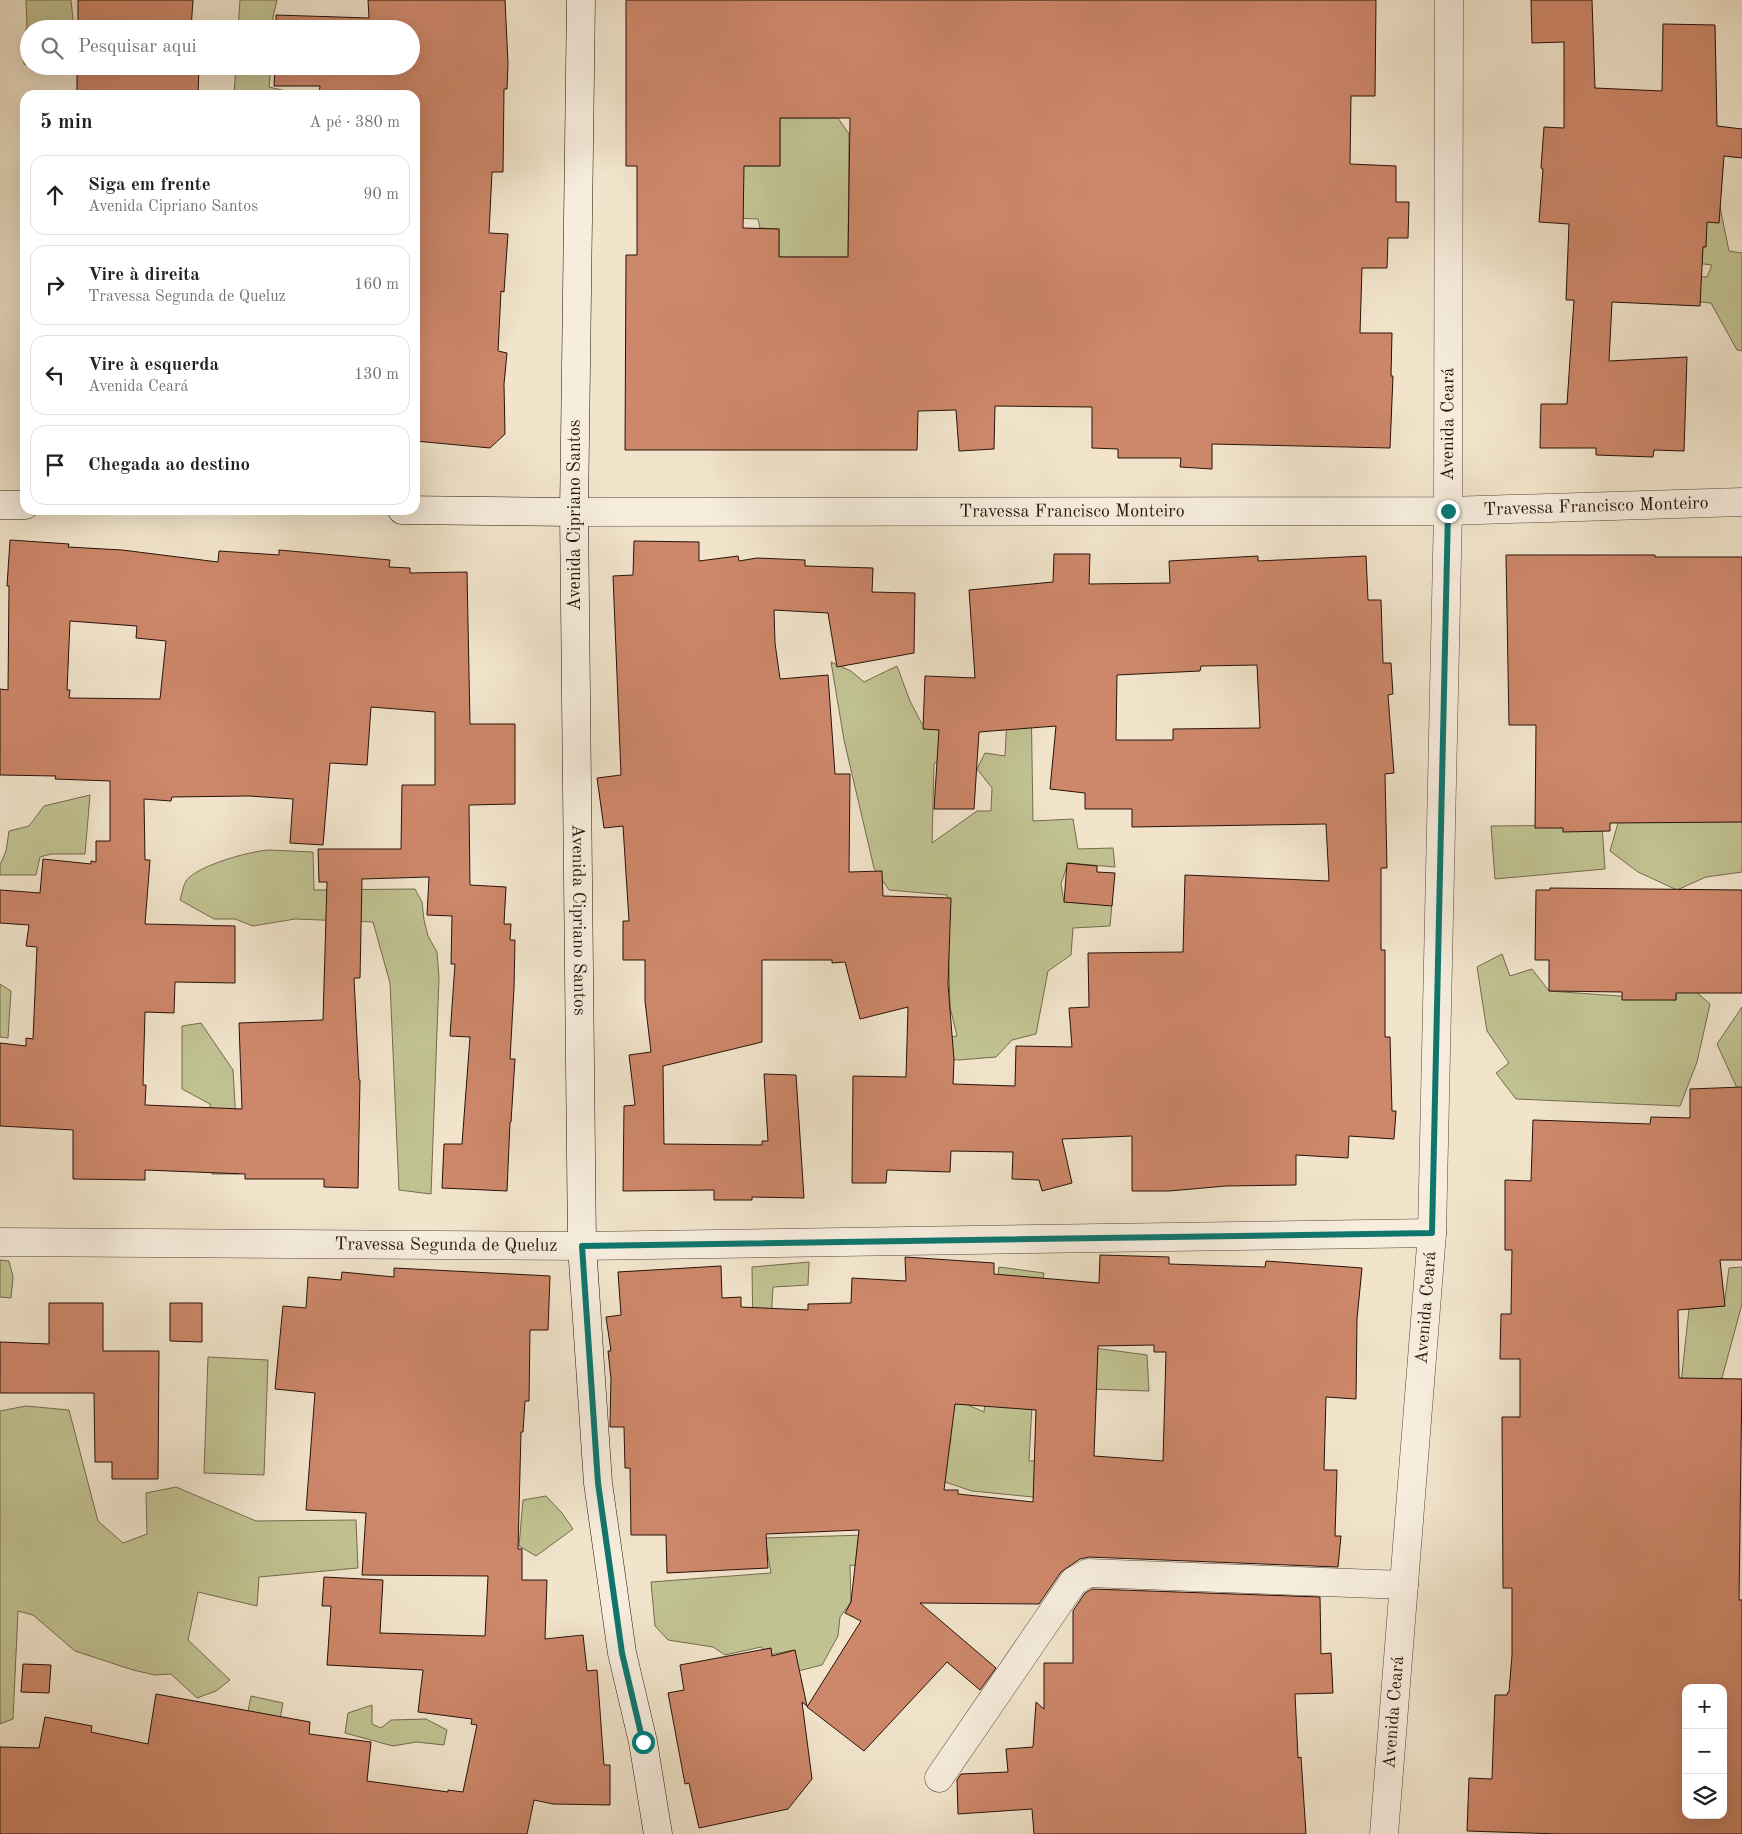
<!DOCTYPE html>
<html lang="pt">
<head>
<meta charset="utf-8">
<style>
  body { margin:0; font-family:"Old Standard TT",serif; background:#f2f2f2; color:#202124 }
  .controls { position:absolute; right:15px; bottom:15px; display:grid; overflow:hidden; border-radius:10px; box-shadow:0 5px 20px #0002 }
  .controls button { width:45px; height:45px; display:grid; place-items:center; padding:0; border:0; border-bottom:1px solid #e0e0e0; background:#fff; color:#202124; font:25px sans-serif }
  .stop { position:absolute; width:15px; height:15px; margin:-11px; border:4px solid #0f766e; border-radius:50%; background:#fff }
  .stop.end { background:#0f766e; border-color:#fff; box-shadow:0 1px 5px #0008 }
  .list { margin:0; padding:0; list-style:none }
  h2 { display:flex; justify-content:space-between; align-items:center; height:65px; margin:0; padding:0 20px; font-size:21px }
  h2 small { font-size:16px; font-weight:400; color:#757577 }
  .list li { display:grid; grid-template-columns:32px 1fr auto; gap:15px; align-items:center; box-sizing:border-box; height:80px; margin:0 10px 10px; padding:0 10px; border:1px solid #e0e0e0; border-radius:15px }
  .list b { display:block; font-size:19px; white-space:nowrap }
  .list p { margin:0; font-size:16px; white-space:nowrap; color:#757577 }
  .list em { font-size:16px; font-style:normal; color:#757577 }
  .icon { flex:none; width:28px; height:28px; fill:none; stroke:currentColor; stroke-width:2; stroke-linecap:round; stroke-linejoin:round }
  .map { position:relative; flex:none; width:1742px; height:1834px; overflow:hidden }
  .search { position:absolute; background:#fff; box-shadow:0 5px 20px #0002; left:20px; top:20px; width:400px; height:55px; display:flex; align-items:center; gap:12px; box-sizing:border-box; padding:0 18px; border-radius:28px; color:#757577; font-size:19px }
  .panel { position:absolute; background:#fff; box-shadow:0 5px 20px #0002; left:20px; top:90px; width:400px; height:425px; border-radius:15px }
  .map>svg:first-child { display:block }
  .green { fill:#c1c292; stroke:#746a4d }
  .building { fill:#cd876a; stroke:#271208; fill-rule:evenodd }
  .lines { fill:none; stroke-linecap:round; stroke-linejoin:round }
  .street-casing { stroke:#5a4639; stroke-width:29 }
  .secondary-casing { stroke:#271208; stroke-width:29 }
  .street { stroke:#f6eddd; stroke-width:28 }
  .secondary { stroke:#f6eddd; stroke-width:28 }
  .route { stroke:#0f766e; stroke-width:6 }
  .labels { text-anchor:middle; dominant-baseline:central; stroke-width:4; stroke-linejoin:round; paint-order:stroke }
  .street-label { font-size:18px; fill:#271208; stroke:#f6eddd }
</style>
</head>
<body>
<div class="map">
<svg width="1742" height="1834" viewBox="0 0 1742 1834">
  <rect width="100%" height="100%" fill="#f1e4cb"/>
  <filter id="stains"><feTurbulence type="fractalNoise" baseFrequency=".004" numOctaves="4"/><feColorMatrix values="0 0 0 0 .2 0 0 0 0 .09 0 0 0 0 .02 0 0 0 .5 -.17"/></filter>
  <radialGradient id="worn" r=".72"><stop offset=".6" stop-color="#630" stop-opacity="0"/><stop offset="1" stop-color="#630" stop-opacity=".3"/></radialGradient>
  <path class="green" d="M 26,0 L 71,0 L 74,29 L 29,29 L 29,66 L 24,64 L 23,44 L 27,26 Z
    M 240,0 L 277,0 L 273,17 L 272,29 L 238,29 Z
    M 236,66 L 271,66 L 269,87 L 286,91 L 290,95 L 234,95 Z
    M 780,118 L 838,118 L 849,134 L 848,257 L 779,257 L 779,229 L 760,228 L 758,219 L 729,218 L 744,166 L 780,166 Z
    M 1720,207 L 1729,251 L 1742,253 L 1742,351 L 1737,350 L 1711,303 L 1632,295 L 1634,271 L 1707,277 L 1712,265 L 1680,261 L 1682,214 Z
    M 831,662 L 851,671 L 864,682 L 897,666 L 910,701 L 922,724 L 949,726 L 950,748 L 934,764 L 932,843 L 977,811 L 991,811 L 992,788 L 977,769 L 985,753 L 1005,756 L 1008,699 L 1031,694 L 1033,821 L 1073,819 L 1078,849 L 1113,848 L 1115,867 L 1068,863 L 1061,884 L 1064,902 L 1112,903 L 1110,926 L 1073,928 L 1071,955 L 1048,971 L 1036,1034 L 1012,1040 L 996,1057 L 959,1060 L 924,1057 L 913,1043 L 957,1036 L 950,1007 L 947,895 L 889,890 L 874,868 L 844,740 Z
    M 1742,786 L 1742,872 L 1706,877 L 1677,890 L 1638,872 L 1610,851 L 1618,823 Z
    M 90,795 L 85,854 L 51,854 L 40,857 L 36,875 L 0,875 L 0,865 L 6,851 L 9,831 L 29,826 L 44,806 Z
    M 1602,825 L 1605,869 L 1495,879 L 1491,826 Z
    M 269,850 L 313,852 L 314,890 L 415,889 L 422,902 L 424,920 L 428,936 L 437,952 L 439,978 L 431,1194 L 399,1190 L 390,983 L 373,922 L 295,919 L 253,926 L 235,919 L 214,919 L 180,900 C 182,894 183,886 186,881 C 196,866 250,851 269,850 Z
    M 1502,954 L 1510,976 L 1532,969 L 1549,991 L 1676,1000 L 1677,975 L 1710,1004 L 1697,1062 L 1680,1106 L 1516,1099 L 1496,1073 L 1509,1063 L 1487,1031 L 1477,967 Z
    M 0,984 L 11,991 L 8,1038 L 0,1037 Z
    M 1742,1007 L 1742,1099 L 1717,1044 Z
    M 201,1023 L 233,1070 L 239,1174 L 212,1174 L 210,1104 L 182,1089 L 182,1026 Z
    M 0,1260 L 9,1261 L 13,1277 L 11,1298 L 0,1297 Z
    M 809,1262 L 808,1285 L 773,1287 L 768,1372 L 754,1399 L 752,1267 Z
    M 999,1267 L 1044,1273 L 1035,1340 L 1147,1355 L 1149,1391 L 1033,1387 L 1029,1461 L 1054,1461 L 1043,1498 L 972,1491 L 939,1480 L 951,1439 L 927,1387 L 984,1412 Z
    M 1742,1267 L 1742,1304 L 1722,1378 L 1681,1383 L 1689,1309 L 1724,1306 L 1729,1268 Z
    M 208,1357 L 268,1360 L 264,1475 L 204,1473 Z
    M 26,1406 L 69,1410 L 98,1521 L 123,1543 L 147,1534 L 146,1493 L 176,1487 L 256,1521 L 356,1520 L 358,1568 L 259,1577 L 257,1606 L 198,1592 L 188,1640 L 230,1680 L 216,1691 L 197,1698 L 171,1674 L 155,1675 L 133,1670 L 75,1651 L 33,1615 L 18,1611 L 13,1719 L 0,1724 L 0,1411 Z
    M 546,1496 L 562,1513 L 573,1529 L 536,1556 L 519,1546 L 523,1500 Z
    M 866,1535 L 868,1567 L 850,1565 L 851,1602 L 840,1617 L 838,1636 L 822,1665 L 794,1672 L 794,1650 L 769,1655 L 761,1647 L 725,1655 L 713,1647 L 668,1640 L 655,1626 L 651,1582 L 771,1573 L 765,1538 Z
    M 251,1696 L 283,1703 L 267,1785 L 234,1782 Z
    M 372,1705 L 372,1724 L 381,1728 L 391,1720 L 426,1719 L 447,1730 L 444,1745 L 416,1742 L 393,1746 L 345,1733 L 348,1713 Z"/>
  <path class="building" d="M 78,0 L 193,0 L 191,29 L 78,29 Z
    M 368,0 L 505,0 L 508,63 L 507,89 L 504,89 L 503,172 L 492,172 L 489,233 L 508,234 L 504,292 L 501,291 L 498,351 L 507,353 L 504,384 L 505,434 L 490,448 L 415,441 L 415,95 L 319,95 L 320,86 L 274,86 L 275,66 L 411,66 L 411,29 L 276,29 L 276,15 L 369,18 Z
    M 626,0 L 1376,0 L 1375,96 L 1351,96 L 1350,164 L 1396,166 L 1396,202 L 1409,202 L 1408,238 L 1388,238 L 1387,268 L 1362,268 L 1360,333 L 1392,333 L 1391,376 L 1393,376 L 1390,448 L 1212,444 L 1212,469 L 1180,467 L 1181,458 L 1118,458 L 1118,449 L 1092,448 L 1092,407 L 995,406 L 994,449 L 959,451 L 956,410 L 918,411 L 917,450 L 625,450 L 626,255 L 637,255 L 637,166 L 626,166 ZM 780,118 L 850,118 L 848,257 L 779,257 L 779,229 L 743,228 L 744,166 L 780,166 Z
    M 1531,0 L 1592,0 L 1595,88 L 1662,91 L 1663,24 L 1715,25 L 1717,126 L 1742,129 L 1742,158 L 1724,156 L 1719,223 L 1707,222 L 1706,247 L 1703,247 L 1700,306 L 1612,302 L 1609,361 L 1687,357 L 1684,451 L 1654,450 L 1653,457 L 1596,455 L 1596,448 L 1540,448 L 1541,404 L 1567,404 L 1574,300 L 1566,300 L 1569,224 L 1539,222 L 1543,169 L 1541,168 L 1544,127 L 1564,128 L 1564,42 L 1532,43 Z
    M 77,66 L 199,66 L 198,95 L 77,95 Z
    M 10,540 L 69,544 L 68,547 L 122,550 L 218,562 L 219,551 L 279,555 L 279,550 L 390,560 L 389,567 L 410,568 L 410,573 L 467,572 L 470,724 L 515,724 L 515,804 L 469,805 L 470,885 L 506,887 L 504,924 L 511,924 L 510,940 L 515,940 L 514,988 L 510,1059 L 515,1059 L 511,1122 L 510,1122 L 507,1191 L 442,1188 L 444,1144 L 462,1144 L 470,1037 L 450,1036 L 455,964 L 451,964 L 452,916 L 427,915 L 429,877 L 362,879 L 360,978 L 354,978 L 359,1080 L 360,1080 L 358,1188 L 324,1187 L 324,1179 L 245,1179 L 245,1174 L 145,1170 L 145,1180 L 73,1179 L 73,1130 L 0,1126 L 0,1043 L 26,1046 L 26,1038 L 33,1039 L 37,947 L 26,946 L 29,925 L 0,923 L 0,890 L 40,893 L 43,859 L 91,864 L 91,861 L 96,862 L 96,841 L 110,841 L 110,781 L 55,779 L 56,776 L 0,775 L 0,689 L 8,690 L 9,586 L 7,586 ZM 70,621 L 137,626 L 136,638 L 166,641 L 160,699 L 69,698 L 70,690 L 67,690 ZM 371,707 L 435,712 L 435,785 L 402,785 L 401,849 L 318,849 L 319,882 L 327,882 L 323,1020 L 239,1023 L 242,1109 L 145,1105 L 146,1085 L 143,1085 L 145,1012 L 174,1013 L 175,982 L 235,983 L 235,926 L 145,924 L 150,860 L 145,860 L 144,799 L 171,801 L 172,797 L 249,796 L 293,799 L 290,843 L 323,845 L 330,763 L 367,765 Z
    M 634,541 L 699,542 L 699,561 L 738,556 L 739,561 L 757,558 L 805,560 L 805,566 L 873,568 L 872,592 L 915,593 L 914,653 L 837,667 L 828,613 L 774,610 L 775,643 L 780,679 L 828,675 L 835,774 L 850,774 L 849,872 L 882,871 L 883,896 L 951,898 L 948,984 L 954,1060 L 953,1084 L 1015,1086 L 1016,1046 L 1072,1047 L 1069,1008 L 1089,1007 L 1088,953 L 1183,952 L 1185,875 L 1329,881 L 1326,824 L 1132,827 L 1132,809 L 1085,809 L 1085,793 L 1050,789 L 1056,726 L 979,732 L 974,809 L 934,809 L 939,730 L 923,729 L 925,676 L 975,678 L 969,590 L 1053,582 L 1054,554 L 1090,554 L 1089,584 L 1170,583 L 1169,561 L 1258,556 L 1258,561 L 1366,556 L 1368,600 L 1381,600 L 1383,663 L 1391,663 L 1393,694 L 1388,695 L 1394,773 L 1385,774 L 1387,868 L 1381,868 L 1381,950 L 1385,950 L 1385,1037 L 1390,1037 L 1392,1111 L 1396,1111 L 1394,1139 L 1349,1136 L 1348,1158 L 1296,1155 L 1296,1185 L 1226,1186 L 1169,1191 L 1132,1191 L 1132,1136 L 1062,1139 L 1072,1183 L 1042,1191 L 1039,1180 L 1012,1179 L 1013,1152 L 951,1151 L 950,1172 L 887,1170 L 886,1183 L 852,1183 L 853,1076 L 906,1077 L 908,1007 L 860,1019 L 845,962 L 832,963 L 832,960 L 762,960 L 762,1042 L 663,1066 L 664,1144 L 762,1145 L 762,1141 L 768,1141 L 764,1074 L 796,1075 L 804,1198 L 752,1197 L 752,1200 L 714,1200 L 714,1190 L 623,1191 L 624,1106 L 635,1105 L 629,1055 L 651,1052 L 645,1001 L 645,960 L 623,960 L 623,921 L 629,921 L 623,826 L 604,828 L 597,778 L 621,775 L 613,576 L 633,575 ZM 1257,665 L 1260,728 L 1173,729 L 1173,740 L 1116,740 L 1117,675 L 1200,671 L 1201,666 Z
    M 1506,555 L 1655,555 L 1655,557 L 1742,557 L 1742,822 L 1610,823 L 1610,831 L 1563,832 L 1563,828 L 1535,828 L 1536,725 L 1509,725 Z
    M 1067,863 L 1097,866 L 1097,872 L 1115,873 L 1112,906 L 1064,902 Z
    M 1550,888 L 1742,890 L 1742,993 L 1676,993 L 1676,1000 L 1622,1000 L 1622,992 L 1549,991 L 1549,960 L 1535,960 L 1536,890 L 1550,890 Z
    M 1742,1087 L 1742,1260 L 1720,1260 L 1725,1306 L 1678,1310 L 1679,1378 L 1742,1379 L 1739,1600 L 1742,1600 L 1742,1834 L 1560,1834 L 1467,1831 L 1469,1778 L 1492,1779 L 1495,1695 L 1507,1695 L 1508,1692 L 1509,1692 L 1512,1655 L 1512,1588 L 1503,1588 L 1502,1417 L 1520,1417 L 1520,1359 L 1500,1359 L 1501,1314 L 1511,1314 L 1512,1250 L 1505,1250 L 1505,1180 L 1531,1181 L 1533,1120 L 1650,1124 L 1651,1117 L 1690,1118 L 1690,1089 ZM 1686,1688 L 1723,1688 L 1723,1815 L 1686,1815 Z
    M 1100,1255 L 1169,1257 L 1169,1264 L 1265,1267 L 1266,1261 L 1362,1268 L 1357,1319 L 1356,1399 L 1326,1397 L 1324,1470 L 1337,1470 L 1335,1536 L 1341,1536 L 1338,1567 L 1089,1557 L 1080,1559 L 1061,1572 L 1039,1604 L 920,1603 L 996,1668 L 980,1690 L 947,1662 L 864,1751 L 807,1707 L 861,1621 L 845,1613 L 851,1602 L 859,1530 L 766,1534 L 768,1568 L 667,1573 L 666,1535 L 631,1535 L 630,1468 L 625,1468 L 624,1427 L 610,1427 L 610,1423 L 611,1379 L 608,1351 L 611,1351 L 606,1317 L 621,1315 L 618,1272 L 721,1266 L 722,1298 L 741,1297 L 741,1307 L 808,1310 L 808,1304 L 851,1303 L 852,1278 L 906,1281 L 905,1257 L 994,1263 L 994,1274 L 1099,1283 ZM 1154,1345 L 1154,1352 L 1166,1352 L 1163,1461 L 1094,1456 L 1098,1346 ZM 955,1404 L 1036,1410 L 1033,1502 L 958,1494 L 958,1490 L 944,1490 Z
    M 394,1268 L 550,1276 L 548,1330 L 530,1330 L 529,1401 L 525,1401 L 523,1432 L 521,1432 L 518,1549 L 522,1549 L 522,1580 L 547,1580 L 545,1639 L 583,1635 L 587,1671 L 597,1670 L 604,1765 L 610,1765 L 610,1805 L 553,1804 L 534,1800 L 527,1834 L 0,1834 L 0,1747 L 39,1748 L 45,1717 L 92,1726 L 91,1732 L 148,1744 L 156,1694 L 310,1722 L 309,1734 L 371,1742 L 367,1781 L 448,1792 L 448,1790 L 463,1792 L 477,1725 L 471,1724 L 472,1719 L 418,1712 L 423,1670 L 327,1665 L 331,1606 L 322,1606 L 324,1577 L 383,1580 L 380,1633 L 485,1636 L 488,1576 L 362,1575 L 366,1513 L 306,1510 L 315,1393 L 275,1389 L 283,1306 L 306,1308 L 308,1277 L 341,1280 L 342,1272 L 394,1277 Z
    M 49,1303 L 103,1303 L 103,1351 L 159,1351 L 158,1479 L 112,1479 L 112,1462 L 95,1462 L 94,1393 L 0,1393 L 0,1342 L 49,1344 Z
    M 170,1303 L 202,1303 L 202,1342 L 170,1341 Z
    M 1092,1589 L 1320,1597 L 1321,1654 L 1331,1653 L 1333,1693 L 1295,1694 L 1298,1758 L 1301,1757 L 1306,1834 L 1034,1834 L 1032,1809 L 958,1814 L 957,1780 L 961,1774 L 1008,1772 L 1006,1749 L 1033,1747 L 1036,1702 L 1044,1709 L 1044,1663 L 1073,1663 L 1073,1611 L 1085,1593 Z
    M 771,1648 L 772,1656 L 795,1650 L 807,1706 L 802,1702 L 812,1779 L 788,1809 L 699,1828 L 689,1783 L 685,1784 L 668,1693 L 684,1690 L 680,1665 Z
    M 23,1664 L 51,1665 L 49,1693 L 21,1692 Z"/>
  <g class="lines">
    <g class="street-casing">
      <g id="street">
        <path id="s1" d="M 574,512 L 1448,511 L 1742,502"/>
        <path id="s2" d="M 0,1242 L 582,1246 L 1432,1233"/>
        <path d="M 939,1778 L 1074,1581 L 1088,1573 L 1404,1585"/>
        <path id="s3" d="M 1384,1834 L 1432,1233 L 1448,511 L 1449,0"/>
      </g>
    </g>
    <g class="secondary-casing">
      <g id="secondary">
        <path id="s4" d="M 581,0 L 574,512 L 582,1246 L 598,1483 L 622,1653 L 643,1742 L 658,1834"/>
        <path d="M 0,505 L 25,505"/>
        <path d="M 402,510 L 574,512"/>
      </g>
    </g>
    <use href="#street" class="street"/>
    <use href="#secondary" class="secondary"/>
  </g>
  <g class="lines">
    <path class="route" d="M 643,1742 L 622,1653 L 598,1483 L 582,1246 L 1432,1233 L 1448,511"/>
  </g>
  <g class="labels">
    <g class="street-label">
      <text stroke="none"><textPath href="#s3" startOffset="1412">Avenida Ceará</textPath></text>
      <text stroke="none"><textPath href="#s1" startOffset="1022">Travessa Francisco Monteiro</textPath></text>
      <text stroke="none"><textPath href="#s1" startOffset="498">Travessa Francisco Monteiro</textPath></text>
      <text transform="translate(575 515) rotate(-90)">Avenida Cipriano Santos</text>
      <text stroke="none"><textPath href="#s4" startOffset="920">Avenida Cipriano Santos</textPath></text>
      <text stroke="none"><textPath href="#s2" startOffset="446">Travessa Segunda de Queluz</textPath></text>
      <text stroke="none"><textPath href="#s3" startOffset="528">Avenida Ceará</textPath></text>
      <text stroke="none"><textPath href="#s3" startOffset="122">Avenida Ceará</textPath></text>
    </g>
  </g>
  <rect width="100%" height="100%" filter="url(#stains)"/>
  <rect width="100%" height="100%" fill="url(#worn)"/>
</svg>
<div class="controls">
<button>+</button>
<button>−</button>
<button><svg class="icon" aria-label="layers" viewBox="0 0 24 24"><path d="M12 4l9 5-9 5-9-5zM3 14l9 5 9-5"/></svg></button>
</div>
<div class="stop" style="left:643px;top:1742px"></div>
<div class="stop end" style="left:1448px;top:511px"></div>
<div class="search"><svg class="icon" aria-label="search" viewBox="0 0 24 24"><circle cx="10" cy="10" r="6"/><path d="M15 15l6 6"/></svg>Pesquisar aqui</div>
<section class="panel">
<h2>5 min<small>A pé · 380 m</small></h2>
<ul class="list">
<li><svg class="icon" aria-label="ahead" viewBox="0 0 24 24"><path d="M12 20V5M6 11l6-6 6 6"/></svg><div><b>Siga em frente</b><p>Avenida Cipriano Santos</p></div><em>90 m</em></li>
<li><svg class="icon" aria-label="right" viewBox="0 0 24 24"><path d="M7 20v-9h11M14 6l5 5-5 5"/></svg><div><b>Vire à direita</b><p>Travessa Segunda de Queluz</p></div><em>160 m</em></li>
<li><svg class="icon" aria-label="left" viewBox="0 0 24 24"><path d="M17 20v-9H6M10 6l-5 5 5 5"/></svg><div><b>Vire à esquerda</b><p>Avenida Ceará</p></div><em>130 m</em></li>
<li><svg class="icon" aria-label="arrive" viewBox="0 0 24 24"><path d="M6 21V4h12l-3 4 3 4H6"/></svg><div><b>Chegada ao destino</b></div></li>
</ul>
</section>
</div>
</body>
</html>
